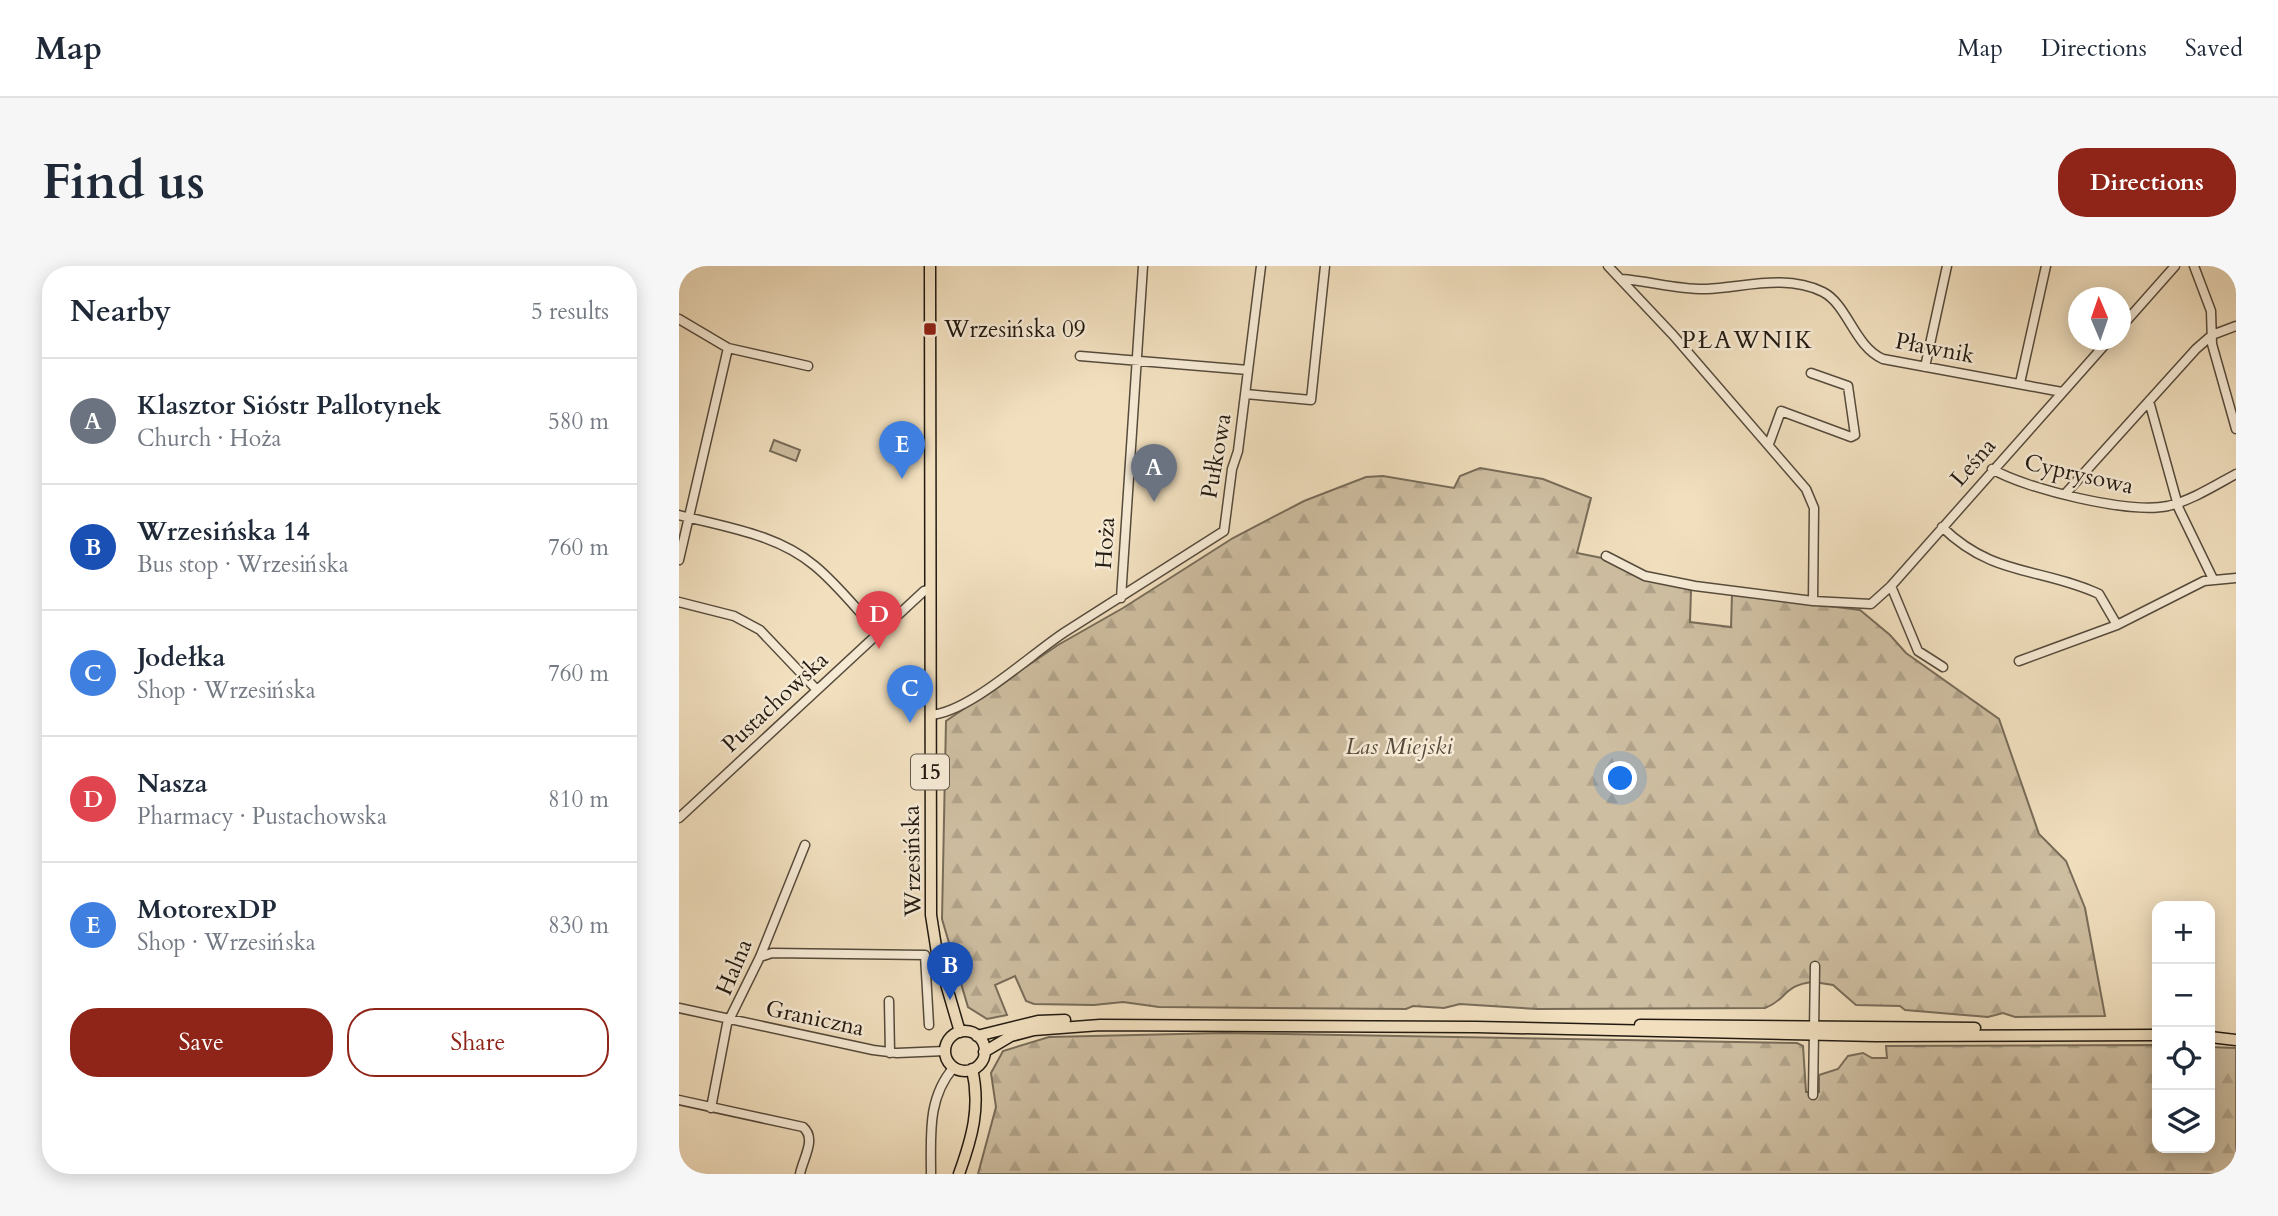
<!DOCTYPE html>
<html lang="en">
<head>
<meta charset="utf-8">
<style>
  body { margin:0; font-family:Cardo,serif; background:#f6f6f7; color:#1f2937 }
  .controls { position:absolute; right:21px; bottom:21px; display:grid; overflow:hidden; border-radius:14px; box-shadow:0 4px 18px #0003 }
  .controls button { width:63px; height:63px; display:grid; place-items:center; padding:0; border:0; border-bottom:2px solid #e0e1e3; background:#fff; color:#1f2937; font:35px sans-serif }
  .compass { position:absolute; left:1389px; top:21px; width:63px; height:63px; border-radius:50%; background:#fff; box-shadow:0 4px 18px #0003; rotate:358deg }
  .you { position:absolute; left:942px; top:513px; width:24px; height:24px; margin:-18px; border:5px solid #fff; border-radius:50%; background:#1a73e8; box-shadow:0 0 0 10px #1a73e833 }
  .badge { display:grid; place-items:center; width:46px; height:46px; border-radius:50%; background:#8f2418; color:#fff; font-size:23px; font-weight:700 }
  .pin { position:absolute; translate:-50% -58px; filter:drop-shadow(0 2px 4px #0008) }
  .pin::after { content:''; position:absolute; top:37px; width:24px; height:21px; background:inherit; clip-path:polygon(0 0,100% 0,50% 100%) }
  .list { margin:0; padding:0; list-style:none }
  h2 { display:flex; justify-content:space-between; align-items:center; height:91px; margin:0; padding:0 28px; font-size:30px }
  h2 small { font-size:23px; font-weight:400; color:#747a83 }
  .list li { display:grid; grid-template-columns:46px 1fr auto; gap:21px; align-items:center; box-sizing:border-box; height:126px; padding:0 28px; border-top:2px solid #e0e1e3 }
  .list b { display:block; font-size:26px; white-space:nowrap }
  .list p { margin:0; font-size:23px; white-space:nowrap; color:#747a83 }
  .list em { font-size:23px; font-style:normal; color:#747a83 }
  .actions { display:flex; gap:14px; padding:21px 28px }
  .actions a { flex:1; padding:16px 0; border:2px solid #8f2418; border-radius:28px; text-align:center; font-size:24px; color:#8f2418 }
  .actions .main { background:#8f2418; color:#fff }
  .icon { flex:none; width:38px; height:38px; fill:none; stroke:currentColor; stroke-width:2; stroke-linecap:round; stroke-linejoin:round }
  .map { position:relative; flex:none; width:1557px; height:908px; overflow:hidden; border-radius:28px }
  header { display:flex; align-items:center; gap:42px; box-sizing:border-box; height:98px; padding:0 35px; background:#fff; border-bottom:2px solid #e0e1e3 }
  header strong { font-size:33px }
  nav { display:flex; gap:38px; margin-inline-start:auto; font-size:24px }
  .intro { display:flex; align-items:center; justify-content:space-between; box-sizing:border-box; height:168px; padding:0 42px }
  h1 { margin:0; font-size:49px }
  .button { padding:18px 32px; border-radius:28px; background:#8f2418; color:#fff; font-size:24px; font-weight:700 }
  main { display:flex; gap:42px; padding:0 42px }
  aside { flex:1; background:#fff; border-radius:28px; box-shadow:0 4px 18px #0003 }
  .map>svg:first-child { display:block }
  .green { fill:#cebea1; stroke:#786c59; stroke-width:2 }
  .forest { fill:url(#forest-firs); stroke:#786c59; stroke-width:2 }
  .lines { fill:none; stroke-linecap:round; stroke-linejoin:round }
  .minor-casing { stroke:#564b3c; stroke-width:11 }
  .major-casing { stroke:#221a11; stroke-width:13 }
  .minor { stroke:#f6ead5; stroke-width:8 }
  .major { stroke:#f1dfbe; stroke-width:10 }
  .poi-dot { fill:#8f2418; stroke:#f6ead5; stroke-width:2.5 }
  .labels { text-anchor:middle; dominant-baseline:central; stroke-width:5; stroke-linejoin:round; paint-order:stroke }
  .shield { fill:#f6ead5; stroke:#62584c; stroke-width:2 }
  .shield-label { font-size:21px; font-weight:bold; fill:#221a11 }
  .poi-label { font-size:23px; fill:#221a11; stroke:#f6ead5; text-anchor:start }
  .street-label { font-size:23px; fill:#221a11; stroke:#f6ead5 }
  .park-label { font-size:23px; font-style:italic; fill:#564b3c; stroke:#f6ead5 }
  .neighbourhood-label { font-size:24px; letter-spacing:2px; fill:#221a11; stroke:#f6ead5 }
</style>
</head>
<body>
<header>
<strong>Map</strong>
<nav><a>Map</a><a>Directions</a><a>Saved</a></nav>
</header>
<div class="intro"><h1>Find us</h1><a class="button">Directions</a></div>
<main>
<aside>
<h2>Nearby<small>5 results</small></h2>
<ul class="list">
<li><span class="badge" style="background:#6b7280">A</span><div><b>Klasztor Sióstr Pallotynek</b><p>Church · Hoża</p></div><em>580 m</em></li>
<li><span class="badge" style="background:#1a4fb4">B</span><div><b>Wrzesińska 14</b><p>Bus stop · Wrzesińska</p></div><em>760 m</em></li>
<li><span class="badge" style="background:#3f7fe0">C</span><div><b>Jodełka</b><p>Shop · Wrzesińska</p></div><em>760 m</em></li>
<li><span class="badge" style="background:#e0444e">D</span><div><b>Nasza</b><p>Pharmacy · Pustachowska</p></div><em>810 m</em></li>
<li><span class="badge" style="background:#3f7fe0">E</span><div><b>MotorexDP</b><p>Shop · Wrzesińska</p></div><em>830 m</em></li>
</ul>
<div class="actions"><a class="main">Save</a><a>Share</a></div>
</aside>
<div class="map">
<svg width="1557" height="908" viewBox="0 0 1557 908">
  <defs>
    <pattern id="forest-firs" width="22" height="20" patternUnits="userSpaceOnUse" patternTransform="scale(1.75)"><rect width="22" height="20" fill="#cebea1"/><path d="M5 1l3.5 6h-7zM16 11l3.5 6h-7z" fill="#b1a38a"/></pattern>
  </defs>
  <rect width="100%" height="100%" fill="#f1dfbe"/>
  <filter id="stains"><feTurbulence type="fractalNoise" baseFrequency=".00286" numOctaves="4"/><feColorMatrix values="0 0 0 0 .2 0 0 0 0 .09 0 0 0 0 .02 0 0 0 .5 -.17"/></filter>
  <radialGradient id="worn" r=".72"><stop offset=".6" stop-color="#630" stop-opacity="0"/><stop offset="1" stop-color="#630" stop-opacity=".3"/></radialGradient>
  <path class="green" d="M 95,174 L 121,184 L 117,195 L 91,185 Z"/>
  <path class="forest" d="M 801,202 L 864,213 L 912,232 L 898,287 L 923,292 L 965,312 L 1012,324 L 1011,356 L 1052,361 L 1053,328 L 1181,344 L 1211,369 L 1227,387 L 1320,453 L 1360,568 L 1387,595 L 1406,642 L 1426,750 L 1336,751 L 1324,747 L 1309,751 L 1226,744 L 1221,740 L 1177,739 L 1154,719 L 1135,716 L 1133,826 L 1140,826 L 1140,809 L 1159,803 L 1169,790 L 1184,787 L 1193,792 L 1208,792 L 1207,780 L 1478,779 L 1478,882 L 1531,882 L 1531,781 L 1557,782 L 1557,908 L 299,908 L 317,841 L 312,807 L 324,785 L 370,771 L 544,767 L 1118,777 L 1124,780 L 1127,826 L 1132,826 L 1134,716 C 1104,719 1108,734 1086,742 L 858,743 L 781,738 L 765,742 L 734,740 L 727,743 L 480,741 L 444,736 L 415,739 L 355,738 L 347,735 L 336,710 L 316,719 L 328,749 L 308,753 L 289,741 L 263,653 L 267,455 L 379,379 L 444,342 L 554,272 L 625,235 L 687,211 L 704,210 L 775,222 L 781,210 Z"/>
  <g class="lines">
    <g class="minor-casing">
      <path id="minor" d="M 929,0 L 994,69 L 1127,223 L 1135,242 L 1134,335
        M 1515,0 L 1532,45 L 1533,78 L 1557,163
        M 942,13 C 971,15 999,24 1028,23 C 1066,21 1107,8 1144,26 C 1169,39 1175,80 1204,93 L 1383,126
        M 0,53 L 49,82 L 129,100
        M 1442,61 L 1496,0
        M 401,90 L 569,104
        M 1246,101 L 1268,0
        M 1341,117 L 1367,0
        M 567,128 L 632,134 L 646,0
        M 1470,135 L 1500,243 L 1534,313
        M 1090,178 L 1102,145 L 1172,171 L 1176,169 L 1169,120 L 1132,107
        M 1313,203 C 1347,223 1450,248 1489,240 C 1513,234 1535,220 1557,208
        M 1387,227 L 1517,83 L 1533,69 L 1557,60
        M 0,249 C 46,261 98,268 136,300 C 159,319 178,344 199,366
        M 1263,261 C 1314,311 1361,301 1420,328 L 1438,359
        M 927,290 L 966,310 L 1016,320 L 1134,335 L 1192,338 L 1212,320 L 1430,74
        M 0,294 L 49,82
        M 1212,320 L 1239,385 L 1264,401
        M 442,332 L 464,0
        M 0,336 L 55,350 L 81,364 L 138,424
        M 1340,395 L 1438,359 L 1525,315 L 1557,312
        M 251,449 C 290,447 352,388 386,366 C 439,332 492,299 545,265 L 553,203 L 559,185 L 582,0
        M 0,552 L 245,325 L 251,323
        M 81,691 L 93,687 L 246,689 L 250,759
        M 210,735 L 211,787
        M 0,742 L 194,784 L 218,787 L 266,785
        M 1134,829 L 1136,700
        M 0,834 L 124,861 C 138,873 124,892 121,908
        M 32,842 L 48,758 L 81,691 L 126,579
        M 252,908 C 252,869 248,832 275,801"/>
    </g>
    <g class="major-casing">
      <path id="major" d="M 251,0 L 252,649 L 258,687 L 281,766
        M 961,759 L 1296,762
        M266 785a20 20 0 1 1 40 0a20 20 0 1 1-40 0Z
        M 298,770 L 359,755 L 386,754
        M 1531,771 L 1557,774
        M 305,786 L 332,770 L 355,764 L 421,759 L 797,761 L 1197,770 L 1478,769
        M 280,908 C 293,872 302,841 293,803"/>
    </g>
    <use href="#minor" class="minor"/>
    <use href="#major" class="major"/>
  </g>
  <rect class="poi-dot" x="244" y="56" width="14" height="14" rx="3.5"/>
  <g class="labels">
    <rect class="shield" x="232" y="488.5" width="38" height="35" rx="5"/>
    <g class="shield-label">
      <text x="251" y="506">15</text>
    </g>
    <g class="poi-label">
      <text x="265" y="63">Wrzesińska 09</text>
    </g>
    <g class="street-label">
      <text transform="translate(1256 82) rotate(11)">Pławnik</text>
      <text transform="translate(537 190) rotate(-80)">Pułkowa</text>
      <text transform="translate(1294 196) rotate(-49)">Leśna</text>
      <text transform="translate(1400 208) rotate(13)">Cyprysowa</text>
      <text transform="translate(426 277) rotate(-86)">Hoża</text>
      <text transform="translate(96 436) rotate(-43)">Pustachowska</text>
      <text transform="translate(233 595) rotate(-91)">Wrzesińska</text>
      <text transform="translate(55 701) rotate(-67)">Halna</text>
      <text transform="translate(136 752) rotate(12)">Graniczna</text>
    </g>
    <g class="park-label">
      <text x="720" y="480">Las Miejski</text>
    </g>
    <g class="neighbourhood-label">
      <text x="1069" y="74">PŁAWNIK</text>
    </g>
  </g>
  <rect width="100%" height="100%" filter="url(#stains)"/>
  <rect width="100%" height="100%" fill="url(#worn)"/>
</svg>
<div class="controls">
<button>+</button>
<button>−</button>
<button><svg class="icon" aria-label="locate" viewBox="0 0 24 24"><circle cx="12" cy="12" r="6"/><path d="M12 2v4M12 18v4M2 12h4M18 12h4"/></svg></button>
<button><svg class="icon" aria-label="layers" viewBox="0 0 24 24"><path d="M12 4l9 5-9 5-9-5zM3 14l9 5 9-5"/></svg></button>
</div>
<svg class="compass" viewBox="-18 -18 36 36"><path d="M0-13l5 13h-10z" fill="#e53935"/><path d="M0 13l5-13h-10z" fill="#747a83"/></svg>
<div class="you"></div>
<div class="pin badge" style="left:475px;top:236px;background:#6b7280">A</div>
<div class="pin badge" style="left:271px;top:734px;background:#1a4fb4">B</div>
<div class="pin badge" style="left:231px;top:457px;background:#3f7fe0">C</div>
<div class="pin badge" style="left:200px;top:383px;background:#e0444e">D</div>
<div class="pin badge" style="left:223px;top:213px;background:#3f7fe0">E</div>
</div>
</main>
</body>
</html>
